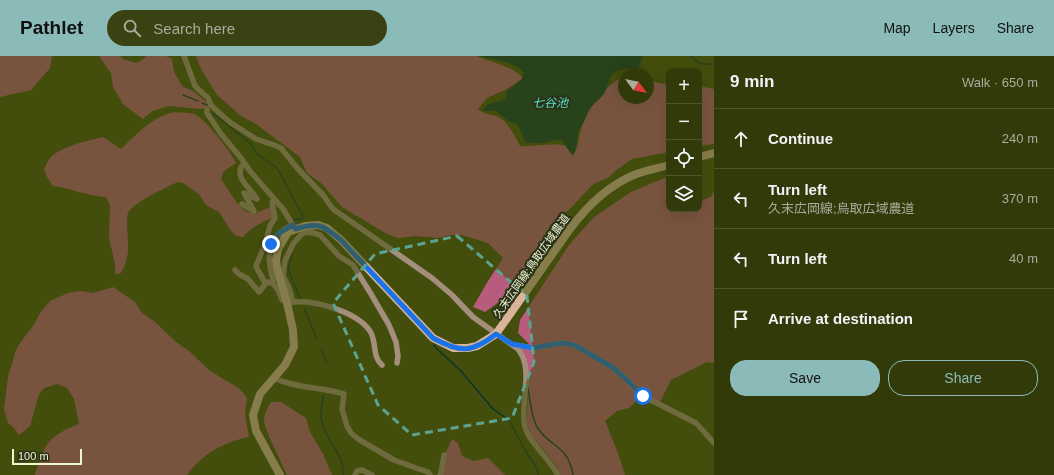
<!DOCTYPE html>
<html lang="en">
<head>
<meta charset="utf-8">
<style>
  body { margin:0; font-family:Helvetica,"Noto Sans JP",sans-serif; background:#3a4113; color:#f1f3f6 }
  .controls { position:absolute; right:12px; top:12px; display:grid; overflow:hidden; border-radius:8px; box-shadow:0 4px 16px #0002 }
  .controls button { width:36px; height:36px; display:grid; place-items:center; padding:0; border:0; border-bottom:1px solid #4d542b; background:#323a0a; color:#f1f3f6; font:20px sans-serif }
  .compass { position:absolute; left:618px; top:12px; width:36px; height:36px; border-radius:50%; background:#323a0a; box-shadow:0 4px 16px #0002; rotate:122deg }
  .scale { position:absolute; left:12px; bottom:10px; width:70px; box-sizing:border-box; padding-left:4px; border:2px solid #eef6d6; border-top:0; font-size:11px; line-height:14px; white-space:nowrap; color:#eef6d6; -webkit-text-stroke:3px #2b3117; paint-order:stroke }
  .stop { position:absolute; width:12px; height:12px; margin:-9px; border:3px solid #1a73e8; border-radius:50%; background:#fff }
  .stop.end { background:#1a73e8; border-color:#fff; box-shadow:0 1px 4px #0008 }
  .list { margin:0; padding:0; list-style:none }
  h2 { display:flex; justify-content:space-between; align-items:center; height:52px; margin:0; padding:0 16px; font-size:17px }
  h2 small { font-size:13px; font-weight:400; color:#a8ad9c }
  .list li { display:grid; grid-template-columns:26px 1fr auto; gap:12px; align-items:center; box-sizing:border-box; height:60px; padding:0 16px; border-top:1px solid #4d542b }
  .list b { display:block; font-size:15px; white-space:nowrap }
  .list p { margin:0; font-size:13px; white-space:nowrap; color:#a8ad9c }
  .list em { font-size:13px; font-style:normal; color:#a8ad9c }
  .actions { display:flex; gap:8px; padding:12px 16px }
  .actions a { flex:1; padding:9px 0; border:1px solid #8bbbb9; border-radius:16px; text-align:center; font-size:14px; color:#8bbbb9 }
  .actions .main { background:#8bbbb9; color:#111 }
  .icon { flex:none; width:22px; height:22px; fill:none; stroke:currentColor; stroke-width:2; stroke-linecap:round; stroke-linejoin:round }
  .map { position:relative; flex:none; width:714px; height:419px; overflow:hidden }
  header { display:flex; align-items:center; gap:24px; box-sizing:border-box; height:56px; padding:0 20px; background:#8bbbb9; color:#111 }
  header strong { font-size:19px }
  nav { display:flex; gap:22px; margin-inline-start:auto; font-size:14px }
  .search { width:280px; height:36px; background:#3a4113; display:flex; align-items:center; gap:10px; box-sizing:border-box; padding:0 14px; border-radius:22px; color:#a8ad9c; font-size:15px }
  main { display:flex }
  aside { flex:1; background:#323a0a }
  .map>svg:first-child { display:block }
  .forest { fill:#b85c7d }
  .water { fill:#07352e }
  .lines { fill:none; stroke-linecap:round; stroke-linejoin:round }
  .stream { stroke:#07352e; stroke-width:1.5 }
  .street { stroke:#a58e7c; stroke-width:5.5 }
  .secondary { stroke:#dab498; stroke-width:8 }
  .route { stroke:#1a73e8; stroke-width:5 }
  .marked { fill:none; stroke:#5da392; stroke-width:3; stroke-dasharray:8 5; stroke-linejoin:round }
  .labels { text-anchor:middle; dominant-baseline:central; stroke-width:4; stroke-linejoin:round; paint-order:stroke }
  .street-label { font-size:11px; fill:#eef6d6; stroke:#2b3117 }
  .water-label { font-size:12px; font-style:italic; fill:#57dfc6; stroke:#2b3117 }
</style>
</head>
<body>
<header>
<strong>Pathlet</strong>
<div class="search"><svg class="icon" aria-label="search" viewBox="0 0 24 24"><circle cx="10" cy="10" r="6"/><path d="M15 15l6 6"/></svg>Search here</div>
<nav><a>Map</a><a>Layers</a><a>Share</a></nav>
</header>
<main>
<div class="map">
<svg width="714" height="419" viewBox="0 0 714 419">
  <rect width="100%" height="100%" fill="#434e0d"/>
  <path class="forest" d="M 0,0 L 52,0 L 50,12 L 31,34 L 0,41 Z
    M 99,0 L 120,0 L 123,3 L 136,7 L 144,3 L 146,0 L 166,0 L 172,3 L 174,16 L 182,30 L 193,35 L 209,48 L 209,51 L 201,53 L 169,50 L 152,55 L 143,63 L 123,48 L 113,31 L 111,17 Z
    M 196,0 L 477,0 C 492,7 511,9 523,22 L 507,33 L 487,42 L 478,53 C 484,58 489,58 496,60 C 507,64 515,80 520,90 C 531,91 558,86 565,90 C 568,92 570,97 573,100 C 580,89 578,82 582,70 C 587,55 608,25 624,21 L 624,42 L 648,42 L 648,24 L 659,27 L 669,28 L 669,96 L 632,103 L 615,115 L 609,121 L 592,129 L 571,152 L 551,168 L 519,224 L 503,243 L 485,256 L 473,251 L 488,225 L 503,202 L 488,187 L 462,179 L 450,179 L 438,182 L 416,180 L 398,182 L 387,178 L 342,151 L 322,128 L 307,117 L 300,101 L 256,68 L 241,60 L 217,39 L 201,13 Z
    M 699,30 L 714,33 L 714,88 L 699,90 Z
    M 175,56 C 181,57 191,56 196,59 C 206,64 231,96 236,107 L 223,116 L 221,123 L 237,147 L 245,155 L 254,158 L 270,151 L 272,154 L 272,162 C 261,166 251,172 243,181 L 236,180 L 231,175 L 219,156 L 206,149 L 199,138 L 183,127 L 178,126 C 167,131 132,147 128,157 C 127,159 127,164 127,166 C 127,185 132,201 120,218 L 115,218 L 115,208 L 109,182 L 110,149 L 106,141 C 86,140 71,132 53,130 L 47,121 L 44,113 C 46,110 48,105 50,102 C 62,90 87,85 103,81 L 121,93 C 137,78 153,60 175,56 Z
    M 669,120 L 669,153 L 699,153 L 699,145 L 711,141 L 714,135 L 714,307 L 707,306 L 671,324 L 659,348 L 645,340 L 630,326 L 577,289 L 531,290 L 518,277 L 520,264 L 569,189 L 594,161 L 631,136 Z
    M 113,231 L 135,246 L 142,257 L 155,266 L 176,286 L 189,295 L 210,315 L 240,333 L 247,342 L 245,358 L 249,381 C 224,386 202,398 187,419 L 35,419 C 45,387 47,381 79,368 L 74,343 L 67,332 L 57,328 L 44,332 L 39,338 L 30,370 L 19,379 L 14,372 L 8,367 L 4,353 L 8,321 L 16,294 L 20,287 L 33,270 L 40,257 L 50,245 L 68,237 L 80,235 L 93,237 Z
    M 559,289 L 573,291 L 609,311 L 641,340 L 629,352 L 617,355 L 605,365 L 618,397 L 625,419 L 561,419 L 556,409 L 532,380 L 527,368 L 528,325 L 522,294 L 523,292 Z
    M 271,346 L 281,346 L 306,362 L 310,376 L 323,398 L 332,419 L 287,419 C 283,409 263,371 264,364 C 264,358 268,352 271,346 Z
    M 452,383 L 458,387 L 462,400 L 474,405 L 488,402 L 505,419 L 442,419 L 446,396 Z"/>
  <path class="water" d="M 479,0 L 643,0 L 638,13 C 631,12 621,12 614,17 C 608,21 608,29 605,36 C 601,43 595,46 590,52 C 587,57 586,61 584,66 C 583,69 580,71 579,74 C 576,82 578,91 573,98 C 570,97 565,88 561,84 C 553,84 550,86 543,87 C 540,88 531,86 526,87 L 518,69 L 508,65 L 496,55 L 485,55 L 483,54 L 488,48 L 504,44 L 507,41 L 506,36 L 521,24 L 524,17 C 515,5 493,4 479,0 Z"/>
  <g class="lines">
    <path class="stream" d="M 691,0 L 700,8 L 714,8
      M 183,39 L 198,45
      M 202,47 L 207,49
      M 213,57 L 250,87 L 257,98 L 277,112 L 304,162 L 294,164 L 293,166
      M 292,199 L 288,213 L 300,243
      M 304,252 L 317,283
      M 434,289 L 436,292 L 460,314 L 493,353 L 509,364 L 526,396 L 537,412 L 538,419
      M 321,292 L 327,307
      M 528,332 C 530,344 531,360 537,371 C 550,392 568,388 573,419
      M 324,339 C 321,349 319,359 323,370 C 328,387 345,400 343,419"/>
    <path class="street" d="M 184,0 L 195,30 L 208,42 L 211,49 L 217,55 L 231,67 L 256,83 L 274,89 L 281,92 L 298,113 L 323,139 L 333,153 L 432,222 L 452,239 L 473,261 L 518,293 C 535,314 519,347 525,371 C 530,388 550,403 558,419
      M 207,54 L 207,57 L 221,78 L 241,102 L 250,115 L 283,153 L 295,173
      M 242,148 L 254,155 L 244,137 L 257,143 C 250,131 232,121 244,107
      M 235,214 L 239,218 L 248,223 L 259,236 L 267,226 C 277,227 279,236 282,244
      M 283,220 L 289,232 L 293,246
      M 280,226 L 283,220 L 285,205 L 293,188 L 300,180 L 303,177 L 310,176 L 320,179 L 339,200 L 353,209 L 371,238 L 389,269 L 396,286 L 398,300 L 397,307
      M 265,228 C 263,221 258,216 256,210 L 264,191 L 270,170 L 275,162 L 272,146 L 274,143
      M 274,229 C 273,222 271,216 270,210 C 267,190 275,176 293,169
      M 287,247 C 311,242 356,255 370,275 C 377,286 372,301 382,309
      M 514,289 L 533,292 L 561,287 L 570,288 L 580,292 L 612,311 L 625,322 L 635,333 L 643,340 L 696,367 L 714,387
      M 274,322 C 295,332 320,331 344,338 L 342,353 L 347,370 L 351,377 L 358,383 L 394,404 L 416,412 L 428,416 L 430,419
      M 355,419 L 357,415 L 362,414 L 372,419
      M 440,419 L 441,417 L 444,399"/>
    <path class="secondary" d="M 699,101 L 714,97
      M 280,419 L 256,375 L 253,359 L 260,338 L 285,309 L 294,291 L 293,274 L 287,247 L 277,212 L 276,204 L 278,193 L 288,176 L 305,170 L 318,169 L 327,172 L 341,184 L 433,282 L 453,292 L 468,292 L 477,290 L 496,278 L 570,173 C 587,150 609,129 636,118 C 647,114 658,112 669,109"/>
  </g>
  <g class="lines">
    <path class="route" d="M 271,188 L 279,177 L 293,169 L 295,173 C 319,166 323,169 341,184 L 433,282 C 460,297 472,297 496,278 L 512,288 L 533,292 L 561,287 L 570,288 L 576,290 L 612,311 L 625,322 L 643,340"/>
  </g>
  <path d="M0 0H714V419H0ZM 457,180 L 527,240 L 534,306 L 512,362 L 412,379 L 378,349 L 333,247 L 375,198 Z" fill="#434e0d" fill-opacity=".55" fill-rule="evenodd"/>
  <path class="marked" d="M 457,180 L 527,240 L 534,306 L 512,362 L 412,379 L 378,349 L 333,247 L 375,198 Z"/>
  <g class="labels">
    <g class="street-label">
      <text transform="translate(531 210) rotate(-55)">久末広岡線;鳥取広域農道</text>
    </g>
    <g class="water-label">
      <text x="550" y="47">七谷池</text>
    </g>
  </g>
</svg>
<div class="controls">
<button>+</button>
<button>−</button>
<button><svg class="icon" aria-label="locate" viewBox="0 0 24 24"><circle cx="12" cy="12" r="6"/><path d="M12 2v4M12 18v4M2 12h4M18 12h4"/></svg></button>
<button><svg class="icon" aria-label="layers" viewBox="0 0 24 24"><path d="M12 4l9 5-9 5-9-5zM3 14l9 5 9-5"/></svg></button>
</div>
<svg class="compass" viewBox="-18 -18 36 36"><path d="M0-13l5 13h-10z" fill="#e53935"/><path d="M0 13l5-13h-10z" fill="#a8ad9c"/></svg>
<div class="scale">100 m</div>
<div class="stop" style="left:643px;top:340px"></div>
<div class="stop end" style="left:271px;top:188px"></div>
</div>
<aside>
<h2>9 min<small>Walk · 650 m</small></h2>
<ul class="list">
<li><svg class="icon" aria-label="ahead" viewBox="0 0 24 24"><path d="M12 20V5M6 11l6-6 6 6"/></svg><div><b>Continue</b></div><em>240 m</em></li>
<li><svg class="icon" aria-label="left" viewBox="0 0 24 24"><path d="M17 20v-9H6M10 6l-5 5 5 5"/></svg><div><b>Turn left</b><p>久末広岡線;鳥取広域農道</p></div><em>370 m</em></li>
<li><svg class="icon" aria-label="left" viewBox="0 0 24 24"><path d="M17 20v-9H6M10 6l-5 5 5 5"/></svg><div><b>Turn left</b></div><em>40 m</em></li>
<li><svg class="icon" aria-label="arrive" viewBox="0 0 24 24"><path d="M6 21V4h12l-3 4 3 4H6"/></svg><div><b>Arrive at destination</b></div></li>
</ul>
<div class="actions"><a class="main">Save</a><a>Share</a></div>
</aside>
</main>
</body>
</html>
